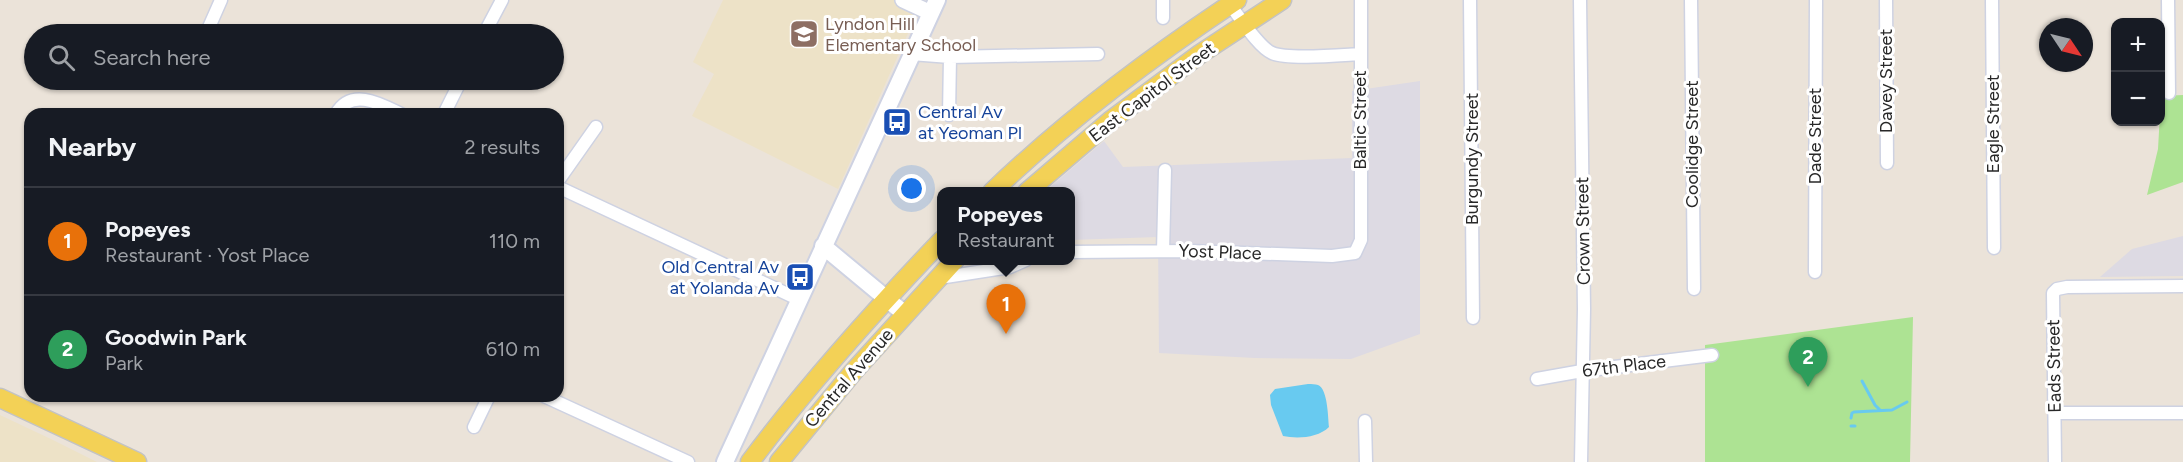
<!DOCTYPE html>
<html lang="en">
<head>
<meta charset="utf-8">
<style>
  body { margin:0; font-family:Figtree,sans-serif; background:#242831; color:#f1f3f6 }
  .controls { position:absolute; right:18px; top:18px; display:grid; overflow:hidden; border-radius:12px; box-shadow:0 2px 4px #0004 }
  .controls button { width:54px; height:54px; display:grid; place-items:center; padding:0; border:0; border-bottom:2px solid #363941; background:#171b24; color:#f1f3f6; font:30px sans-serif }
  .compass { position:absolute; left:2039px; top:18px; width:54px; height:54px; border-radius:50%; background:#171b24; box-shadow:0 2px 4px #0004; rotate:125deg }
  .you { position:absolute; left:912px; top:189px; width:21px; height:21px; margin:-15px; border:4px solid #fff; border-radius:50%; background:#1a73e8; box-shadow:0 0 0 9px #1a73e833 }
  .badge { display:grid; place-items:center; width:39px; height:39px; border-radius:50%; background:#0f766e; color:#fff; font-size:20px; font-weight:700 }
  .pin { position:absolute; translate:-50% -50px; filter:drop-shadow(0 2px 3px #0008) }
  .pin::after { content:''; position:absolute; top:32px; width:21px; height:18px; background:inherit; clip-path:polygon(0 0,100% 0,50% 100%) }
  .popup { position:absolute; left:937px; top:187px; width:138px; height:78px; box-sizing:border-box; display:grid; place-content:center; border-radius:12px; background:#171b24; filter:drop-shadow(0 2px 4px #0005); font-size:20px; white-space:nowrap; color:#9ea1a6 }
  .popup b { font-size:22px; color:#f1f3f6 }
  .popup::after { content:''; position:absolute; left:50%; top:100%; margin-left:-12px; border:12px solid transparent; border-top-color:#171b24 }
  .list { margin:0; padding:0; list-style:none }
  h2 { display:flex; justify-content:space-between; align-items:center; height:78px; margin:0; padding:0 24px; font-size:26px }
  h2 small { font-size:20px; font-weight:400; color:#9ea1a6 }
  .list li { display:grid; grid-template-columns:39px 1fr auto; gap:18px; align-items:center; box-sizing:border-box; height:108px; padding:0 24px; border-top:2px solid #363941 }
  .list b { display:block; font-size:22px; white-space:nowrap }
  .list p { margin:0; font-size:20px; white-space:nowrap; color:#9ea1a6 }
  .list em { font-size:20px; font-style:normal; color:#9ea1a6 }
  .icon { flex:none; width:33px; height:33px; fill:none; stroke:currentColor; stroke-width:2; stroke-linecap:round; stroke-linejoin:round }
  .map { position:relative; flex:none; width:2183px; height:462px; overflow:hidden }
  .search { position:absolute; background:#171b24; box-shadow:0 2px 4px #0004; left:24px; top:24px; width:540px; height:66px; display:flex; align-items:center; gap:15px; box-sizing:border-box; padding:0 21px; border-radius:33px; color:#9ea1a6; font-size:22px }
  .panel { position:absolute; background:#171b24; box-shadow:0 2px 4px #0004; left:24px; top:108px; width:540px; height:294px; border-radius:18px }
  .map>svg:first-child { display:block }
  .industrial { fill:#dddae3 }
  .education { fill:#ede2c7 }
  .green { fill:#ade393 }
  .water { fill:#68caf0 }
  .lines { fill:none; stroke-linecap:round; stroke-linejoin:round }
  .stream { stroke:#68caf0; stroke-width:3 }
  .minor-casing { stroke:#ced2e2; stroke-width:15 }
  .tertiary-casing { stroke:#ced2e2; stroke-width:18 }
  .secondary-casing { stroke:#ced2e2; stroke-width:20 }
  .primary-casing { stroke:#c3c3c3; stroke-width:21 }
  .minor { stroke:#fff; stroke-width:12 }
  .tertiary { stroke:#fff; stroke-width:15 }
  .secondary { stroke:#fff; stroke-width:16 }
  .primary { stroke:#f3d156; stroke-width:18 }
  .labels { text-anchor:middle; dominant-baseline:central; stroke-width:6; stroke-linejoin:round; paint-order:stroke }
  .education-label { font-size:18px; fill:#785e54; stroke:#fff; text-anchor:start }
  .street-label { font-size:18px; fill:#282828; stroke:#fff }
  .transit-label { font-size:18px; fill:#164399; stroke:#fff; text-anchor:start }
</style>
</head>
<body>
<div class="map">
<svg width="2183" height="462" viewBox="0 0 2183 462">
  <rect width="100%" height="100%" fill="#ebe3d9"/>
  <path class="industrial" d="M 1420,81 L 1420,334 L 1351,359 L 1255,358 L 1159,353 L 1158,237 L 1071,240 L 1070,192 L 1044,192 L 1104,141 L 1123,167 L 1352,158 L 1352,91 Z
    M 2183,236 L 2183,276 L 2100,277 L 2132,249 Z"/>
  <path class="education" d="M 723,0 L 923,0 L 838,189 L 692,116 L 714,74 L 693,62 Z
    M 0,415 L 53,440 L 97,462 L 0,462 Z"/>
  <path class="green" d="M 2183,95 L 2183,182 L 2147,195 L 2158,149 L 2161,96 Z
    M 1913,317 L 1910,462 L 1705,462 L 1705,345 Z"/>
  <path class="water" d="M 1308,384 C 1312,384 1315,384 1318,385 C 1328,389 1328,418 1329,427 C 1318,438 1297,439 1283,436 L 1271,405 L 1270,395 L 1275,389 Z"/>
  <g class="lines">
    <path class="stream" d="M 1862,381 L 1875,405 L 1880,410
      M 1851,418 L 1852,413 L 1854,412 L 1892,410 L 1907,402
      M 1851,426 L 1855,426"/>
    <g class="minor-casing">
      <path id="minor" d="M 1163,0 L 1163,18
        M 1470,0 L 1473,318
        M 1580,0 L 1584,309 L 1581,462
        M 1691,0 L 1694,289
        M 1886,0 L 1887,163
        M 1992,0 L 1994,248
        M 2168,0 L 2169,93
        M 1230,5 C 1240,17 1258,47 1272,53 C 1288,60 1341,55 1360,54
        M 206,34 L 221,0
        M 484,34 L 502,0
        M 911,54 L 950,57 L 1098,54
        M 336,114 C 351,87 381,104 401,114
        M 444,114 L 461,80
        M 949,115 L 950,57
        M 558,181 L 596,127
        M 558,187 L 798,299
        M 1163,251 L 1165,170
        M 1070,252 L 1189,251 L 1332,256 L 1355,253 L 1361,240 L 1361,0
        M 1815,272 L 1816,0
        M 939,278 L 1010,267 L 1026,260
        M 1537,379 L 1582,371 L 1712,355
        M 544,396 L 688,462
        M 2055,413 L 2183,413
        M 1365,421 L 1366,462
        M 474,427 L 489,396
        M 2055,462 L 2053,293 L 2057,289 L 2067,287 L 2183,286"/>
    </g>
    <g class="tertiary-casing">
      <path id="tertiary" d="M 903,0 L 931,13"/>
    </g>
    <g class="secondary-casing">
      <path id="secondary" d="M 823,246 L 905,314
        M 725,462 L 937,0"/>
    </g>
    <g class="primary-casing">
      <path id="primary" d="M 992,192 C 1067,120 1151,57 1237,0
        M 1027,192 L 1110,121 L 1200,54 L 1282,0
        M 0,398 L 137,462
        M 750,462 C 809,383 874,311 942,240
        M 779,462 L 853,372 L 955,260"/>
    </g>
    <use href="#minor" class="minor"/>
    <use href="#tertiary" class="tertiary"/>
    <use href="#secondary" class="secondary"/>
    <use href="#primary" class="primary"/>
  </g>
  <defs>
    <g id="school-square" transform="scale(1.5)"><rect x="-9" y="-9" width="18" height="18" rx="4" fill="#8d6e63" stroke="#fff"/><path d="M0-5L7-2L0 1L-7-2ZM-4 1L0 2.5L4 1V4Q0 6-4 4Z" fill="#fff"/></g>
    <g id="bus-square" transform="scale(1.5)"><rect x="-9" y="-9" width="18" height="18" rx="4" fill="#1a4fb4" stroke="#fff"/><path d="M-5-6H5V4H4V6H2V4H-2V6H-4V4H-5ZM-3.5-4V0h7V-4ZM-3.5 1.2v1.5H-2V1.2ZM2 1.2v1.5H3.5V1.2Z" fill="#fff"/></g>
  </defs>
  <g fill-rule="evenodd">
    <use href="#school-square" x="804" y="34"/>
    <use href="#bus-square" x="897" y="122"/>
    <use href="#bus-square" x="800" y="277"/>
  </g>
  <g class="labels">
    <g class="education-label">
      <text x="825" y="24">Lyndon Hill<tspan x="825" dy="21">Elementary School</tspan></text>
    </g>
    <g class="street-label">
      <text transform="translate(1886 81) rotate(-90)">Davey Street</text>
      <text transform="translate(1152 92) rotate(-37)">East Capitol Street</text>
      <text transform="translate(1360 120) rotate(-90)">Baltic Street</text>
      <text transform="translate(1993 124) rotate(-90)">Eagle Street</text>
      <text transform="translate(1815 136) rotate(-90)">Dade Street</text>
      <text transform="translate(1692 144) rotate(-90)">Coolidge Street</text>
      <text transform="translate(1472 159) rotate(-90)">Burgundy Street</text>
      <text transform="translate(1583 231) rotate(-91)">Crown Street</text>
      <text transform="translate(1220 252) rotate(2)">Yost Place</text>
      <text transform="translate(1624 366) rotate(-7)">67th Place</text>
      <text transform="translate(2054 366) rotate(-91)">Eads Street</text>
      <text transform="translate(849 378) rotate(-49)">Central Avenue</text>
    </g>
    <g class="transit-label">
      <text x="918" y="112">Central Av<tspan x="918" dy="21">at Yeoman Pl</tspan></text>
      <text x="779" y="267" text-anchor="end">Old Central Av<tspan x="779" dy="21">at Yolanda Av</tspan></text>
    </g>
  </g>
</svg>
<div class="controls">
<button>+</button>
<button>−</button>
</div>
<svg class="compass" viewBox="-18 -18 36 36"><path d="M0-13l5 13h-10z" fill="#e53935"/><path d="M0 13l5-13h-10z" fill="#9ea1a6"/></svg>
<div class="you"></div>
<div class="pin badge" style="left:1006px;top:334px;background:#e8710a">1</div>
<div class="popup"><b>Popeyes</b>Restaurant</div>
<div class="pin badge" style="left:1808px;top:387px;background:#2e9e5b">2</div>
<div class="search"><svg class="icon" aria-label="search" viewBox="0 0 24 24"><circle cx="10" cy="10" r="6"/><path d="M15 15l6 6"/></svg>Search here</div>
<section class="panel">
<h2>Nearby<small>2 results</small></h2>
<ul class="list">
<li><span class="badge" style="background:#e8710a">1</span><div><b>Popeyes</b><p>Restaurant · Yost Place</p></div><em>110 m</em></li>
<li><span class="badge" style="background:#2e9e5b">2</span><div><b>Goodwin Park</b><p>Park</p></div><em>610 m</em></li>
</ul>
</section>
</div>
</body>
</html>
